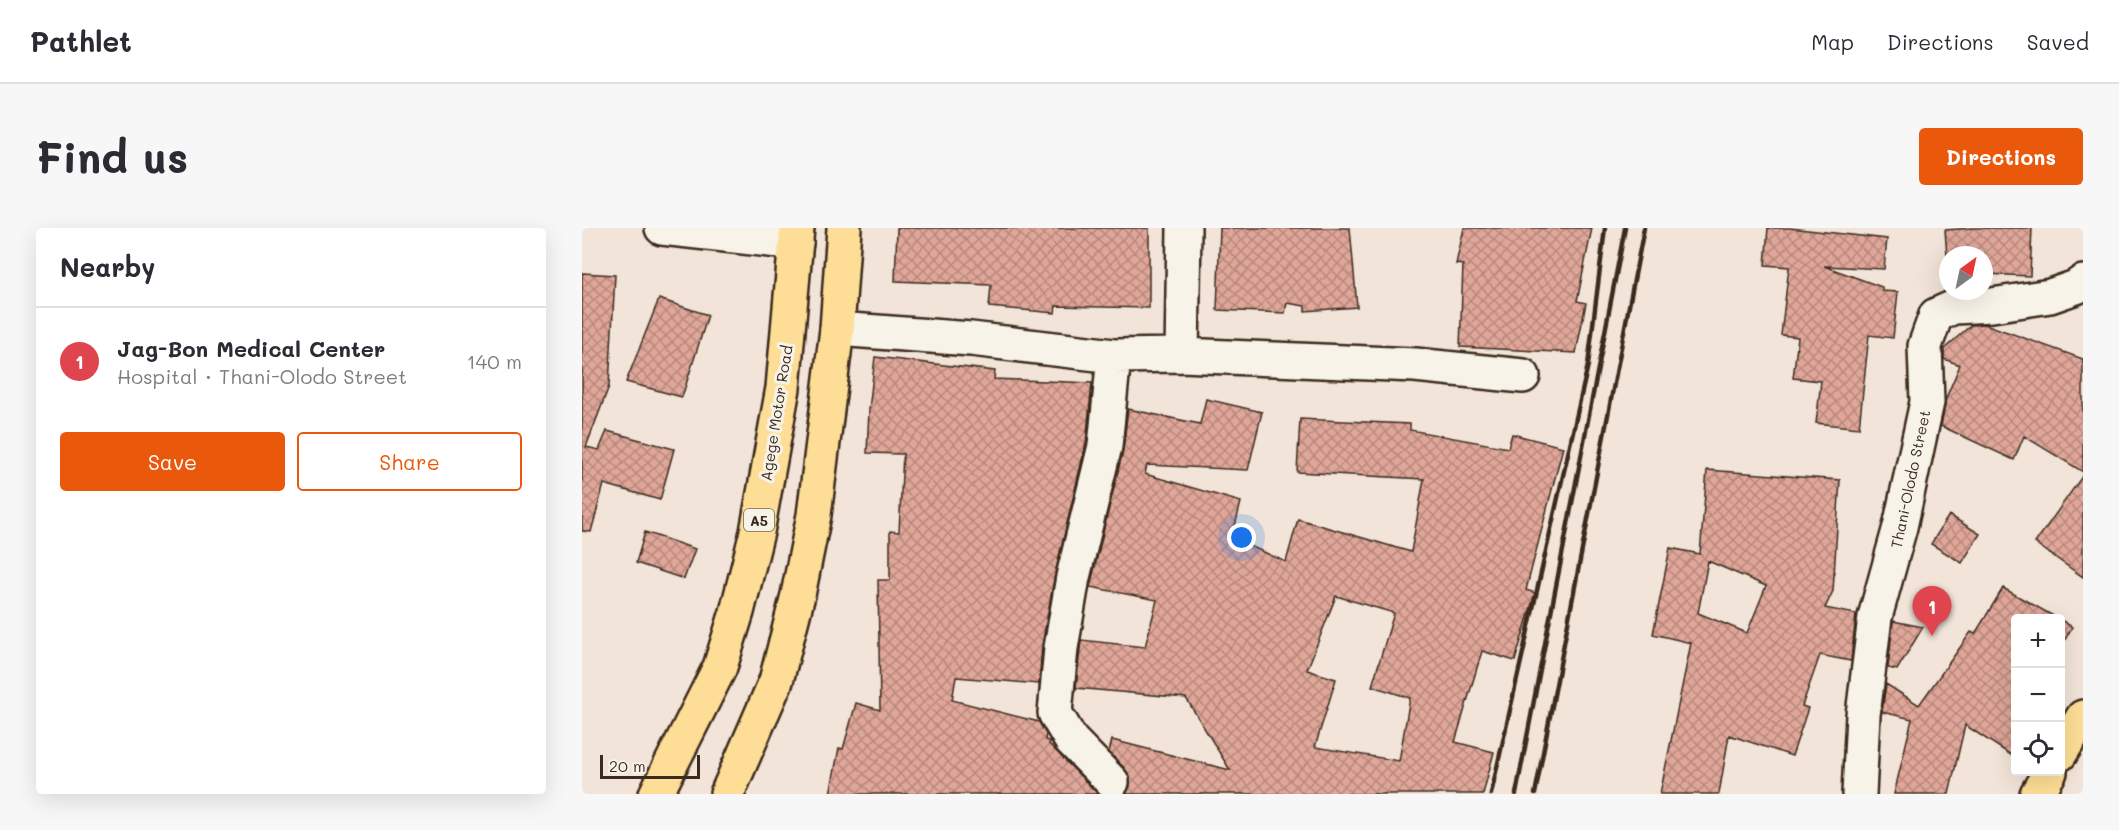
<!DOCTYPE html>
<html lang="en">
<head>
<meta charset="utf-8">
<style>
  body { margin:0; font-family:Mali,sans-serif; background:#f7f7f7; color:#2b2b33 }
  .controls { position:absolute; right:18px; bottom:18px; display:grid; overflow:hidden; border-radius:6px; box-shadow:0 6px 24px #0002 }
  .controls button { width:54px; height:54px; display:grid; place-items:center; padding:0; border:0; border-bottom:2px solid #e1e1e2; background:#fff; color:#2b2b33; font:30px sans-serif }
  .compass { position:absolute; left:1357px; top:18px; width:54px; height:54px; border-radius:50%; background:#fff; box-shadow:0 6px 24px #0002; rotate:33deg }
  .scale { position:absolute; left:18px; bottom:15px; width:100px; box-sizing:border-box; padding-left:6px; border:3px solid #3b2a1e; border-top:0; font-size:16px; line-height:21px; white-space:nowrap; color:#3b2a1e; -webkit-text-stroke:4px #f7f3e8; paint-order:stroke }
  .you { position:absolute; left:660px; top:310px; width:21px; height:21px; margin:-15px; border:4px solid #fff; border-radius:50%; background:#1a73e8; box-shadow:0 0 0 9px #1a73e833 }
  .badge { display:grid; place-items:center; width:39px; height:39px; border-radius:50%; background:#ea580c; color:#fff; font-size:20px; font-weight:700 }
  .pin { position:absolute; translate:-50% -50px; filter:drop-shadow(0 2px 3px #0008) }
  .pin::after { content:''; position:absolute; top:32px; width:21px; height:18px; background:inherit; clip-path:polygon(0 0,100% 0,50% 100%) }
  .list { margin:0; padding:0; list-style:none }
  h2 { display:flex; justify-content:space-between; align-items:center; height:78px; margin:0; padding:0 24px; font-size:26px }
  h2 small { font-size:20px; font-weight:400; color:#7c7c81 }
  .list li { display:grid; grid-template-columns:39px 1fr auto; gap:18px; align-items:center; box-sizing:border-box; height:108px; padding:0 24px; border-top:2px solid #e1e1e2 }
  .list b { display:block; font-size:22px; white-space:nowrap }
  .list p { margin:0; font-size:20px; white-space:nowrap; color:#7c7c81 }
  .list em { font-size:20px; font-style:normal; color:#7c7c81 }
  .actions { display:flex; gap:12px; padding:18px 24px }
  .actions a { flex:1; padding:14px 0; border:2px solid #ea580c; border-radius:6px; text-align:center; font-size:21px; color:#ea580c }
  .actions .main { background:#ea580c; color:#fff }
  .icon { flex:none; width:33px; height:33px; fill:none; stroke:currentColor; stroke-width:2; stroke-linecap:round; stroke-linejoin:round }
  .map { position:relative; flex:none; width:1501px; height:566px; overflow:hidden; border-radius:6px }
  header { display:flex; align-items:center; gap:36px; box-sizing:border-box; height:84px; padding:0 30px; background:#fff; border-bottom:2px solid #e1e1e2 }
  header strong { font-size:28px }
  nav { display:flex; gap:33px; margin-inline-start:auto; font-size:21px }
  .intro { display:flex; align-items:center; justify-content:space-between; box-sizing:border-box; height:144px; padding:0 36px }
  h1 { margin:0; font-size:42px }
  .button { padding:15px 27px; border-radius:6px; background:#ea580c; color:#fff; font-size:21px; font-weight:700 }
  main { display:flex; gap:36px; padding:0 36px }
  aside { flex:1; background:#fff; border-radius:6px; box-shadow:0 6px 24px #0002 }
  .map>svg:first-child { display:block }
  .building { fill:url(#building-cross-hatch); stroke:#3b2a1e; stroke-width:1.5; fill-rule:evenodd }
  .lines { fill:none; stroke-linecap:round; stroke-linejoin:round }
  .street-casing { stroke:#3b2a1e; stroke-width:38 }
  .primary-casing { stroke:#3b2a1e; stroke-width:38 }
  .highway-casing { stroke:#3b2a1e; stroke-width:38 }
  .street { stroke:#f7f3e8; stroke-width:33 }
  .primary { stroke:#fede96; stroke-width:33 }
  .highway { stroke:#fede96; stroke-width:33 }
  .rail { stroke:#3b2a1e; stroke-width:4.5 }
  .labels { text-anchor:middle; dominant-baseline:central; stroke-width:6; stroke-linejoin:round; paint-order:stroke }
  .shield { fill:#f7f3e8; stroke:#73665b; stroke-width:1.5 }
  .shield-label { font-size:14px; font-weight:bold; fill:#3b2a1e }
  .street-label { font-size:15px; fill:#3b2a1e; stroke:#f7f3e8 }
</style>
</head>
<body>
<header>
<strong>Pathlet</strong>
<nav><a>Map</a><a>Directions</a><a>Saved</a></nav>
</header>
<div class="intro"><h1>Find us</h1><a class="button">Directions</a></div>
<main>
<aside>
<h2>Nearby<small></small></h2>
<ul class="list">
<li><span class="badge" style="background:#e0444e">1</span><div><b>Jag-Bon Medical Center</b><p>Hospital · Thani-Olodo Street</p></div><em>140 m</em></li>
</ul>
<div class="actions"><a class="main">Save</a><a>Share</a></div>
</aside>
<div class="map">
<svg width="1501" height="566" viewBox="0 0 1501 566">
  <defs>
    <pattern id="building-cross-hatch" width="8" height="8" patternUnits="userSpaceOnUse" patternTransform="scale(1.5)"><rect width="8" height="8" fill="#dfa699"/><path d="M0 0l8 8M0 8l8-8" fill="none" stroke="#b6877c"/></pattern>
  </defs>
  <rect width="100%" height="100%" fill="#f2e4d8"/>
  <filter id="ink" filterUnits="userSpaceOnUse"><feTurbulence type="fractalNoise" baseFrequency=".0167" numOctaves="2"/><feDisplacementMap in="SourceGraphic" scale="12" xChannelSelector="R" yChannelSelector="G"/><feConvolveMatrix kernelMatrix="1 2 1 2 8 2 1 2 1" color-interpolation-filters="sRGB"/></filter>
  <g filter="url(#ink)">
    <path class="building" d="M 315,0 L 567,0 L 567,80 L 474,78 L 473,85 L 407,79 L 409,57 L 313,53 Z
      M 638,0 L 768,0 L 775,79 L 723,83 L 723,78 L 705,75 L 703,85 L 635,82 Z
      M 882,0 L 1010,0 L 995,73 L 1004,75 L 994,125 L 878,119 L 881,37 L 874,36 Z
      M 1186,0 L 1208,0 L 1305,11 L 1302,41 L 1242,38 L 1300,59 L 1300,63 L 1316,64 L 1311,110 L 1287,107 L 1277,200 L 1234,195 L 1239,153 L 1211,150 L 1216,109 L 1199,107 L 1207,39 L 1183,37 Z
      M 1391,0 L 1450,0 L 1448,48 L 1402,46 L 1402,26 L 1366,27 L 1365,29 L 1363,2 Z
      M 0,45 L 33,47 L 27,158 L 4,219 L 17,222 L 25,203 L 92,221 L 78,272 L 22,256 L 9,304 L 0,303 Z
      M 77,71 L 126,87 L 100,169 L 44,154 Z
      M 1403,96 L 1501,131 L 1501,244 L 1442,208 L 1432,232 L 1359,198 L 1364,170 L 1378,137 L 1362,131 L 1362,121 L 1389,97 Z
      M 293,129 L 413,143 L 412,151 L 510,155 L 504,215 L 473,346 L 460,417 L 457,456 L 374,449 L 370,472 L 457,494 L 464,506 L 463,512 L 468,513 L 467,516 L 476,525 L 516,566 L 248,566 L 257,520 L 261,521 L 274,475 L 298,482 L 296,352 L 308,352 L 308,303 L 317,304 L 321,226 L 285,225 L 287,182 Z
      M 624,171 L 680,184 L 666,242 L 565,237 L 563,246 L 659,274 L 650,310 L 704,334 L 716,291 L 829,324 L 842,251 L 715,244 L 718,191 L 828,196 L 828,202 L 926,220 L 930,206 L 981,219 L 944,362 L 953,365 L 933,433 L 900,423 L 873,514 L 912,524 L 901,566 L 544,566 L 548,558 L 548,549 L 543,541 L 527,524 L 530,512 L 648,542 L 604,470 L 494,460 L 499,412 L 563,419 L 575,372 L 508,359 L 541,222 L 546,181 L 618,196 ZM 754,368 L 812,385 L 790,458 L 828,470 L 817,533 L 733,519 L 754,451 L 725,442 Z
      M 1125,242 L 1258,252 L 1251,363 L 1243,380 L 1274,386 L 1269,433 L 1238,427 L 1220,478 L 1226,480 L 1210,528 L 1147,507 L 1137,566 L 1078,566 L 1109,415 L 1071,406 L 1088,320 L 1118,326 ZM 1126,333 L 1184,358 L 1165,405 L 1116,385 Z
      M 1501,247 L 1501,349 L 1453,315 Z
      M 1367,287 L 1398,306 L 1380,335 L 1349,316 Z
      M 63,304 L 113,321 L 102,351 L 54,335 Z
      M 1421,360 L 1475,390 L 1434,390 L 1434,527 L 1432,529 L 1383,497 L 1367,566 L 1312,566 L 1330,491 L 1300,484 L 1304,456 L 1337,477 L 1389,404 L 1393,406 Z
      M 1479,392 L 1490,399 L 1479,419 Z
      M 1311,393 L 1341,399 L 1315,442 L 1306,440 Z"/>
    <g class="lines">
      <g class="street-casing">
        <path id="street" d="M 80,0 L 214,15
          M 255,101 L 389,111 L 532,128 L 600,127 L 833,137 L 941,148
          M 600,127 L 602,0
          M 530,554 L 489,512 L 473,485 L 479,420 L 491,349 L 523,218 L 532,128
          M 1277,566 L 1281,487 L 1293,389 L 1318,299 L 1345,174 L 1343,118 L 1354,87 L 1372,79 L 1410,77 L 1468,68 L 1494,59 L 1501,54"/>
      </g>
      <g class="primary-casing">
        <path id="primary" d="M 1478,526 L 1501,489
          M 1455,566 L 1468,544"/>
      </g>
      <g class="highway-casing">
        <path id="highway" d="M 74,566 L 138,439 L 155,384 L 175,304 L 201,160 L 215,0
          M 145,566 L 194,453 L 216,367 L 232,287 L 255,101 L 262,0"/>
      </g>
      <use href="#street" class="street"/>
      <use href="#primary" class="primary"/>
      <use href="#highway" class="highway"/>
      <path class="rail" d="M 909,566 L 1006,137 L 1023,0
        M 934,566 L 1043,0
        M 953,566 L 1062,0"/>
    </g>
  </g>
  <g class="labels">
    <rect class="shield" x="162" y="281" width="30" height="22" rx="4.5"/>
    <g class="shield-label">
      <text x="177" y="292">A5</text>
    </g>
    <g class="street-label">
      <text transform="translate(194 185) rotate(-81)">Agege Motor Road</text>
      <text transform="translate(1328 251) rotate(-78)">Thani-Olodo Street</text>
    </g>
  </g>
</svg>
<div class="controls">
<button>+</button>
<button>−</button>
<button><svg class="icon" aria-label="locate" viewBox="0 0 24 24"><circle cx="12" cy="12" r="6"/><path d="M12 2v4M12 18v4M2 12h4M18 12h4"/></svg></button>
</div>
<svg class="compass" viewBox="-18 -18 36 36"><path d="M0-13l5 13h-10z" fill="#e53935"/><path d="M0 13l5-13h-10z" fill="#7c7c81"/></svg>
<div class="scale">20 m</div>
<div class="you"></div>
<div class="pin badge" style="left:1350px;top:408px;background:#e0444e">1</div>
</div>
</main>
</body>
</html>
